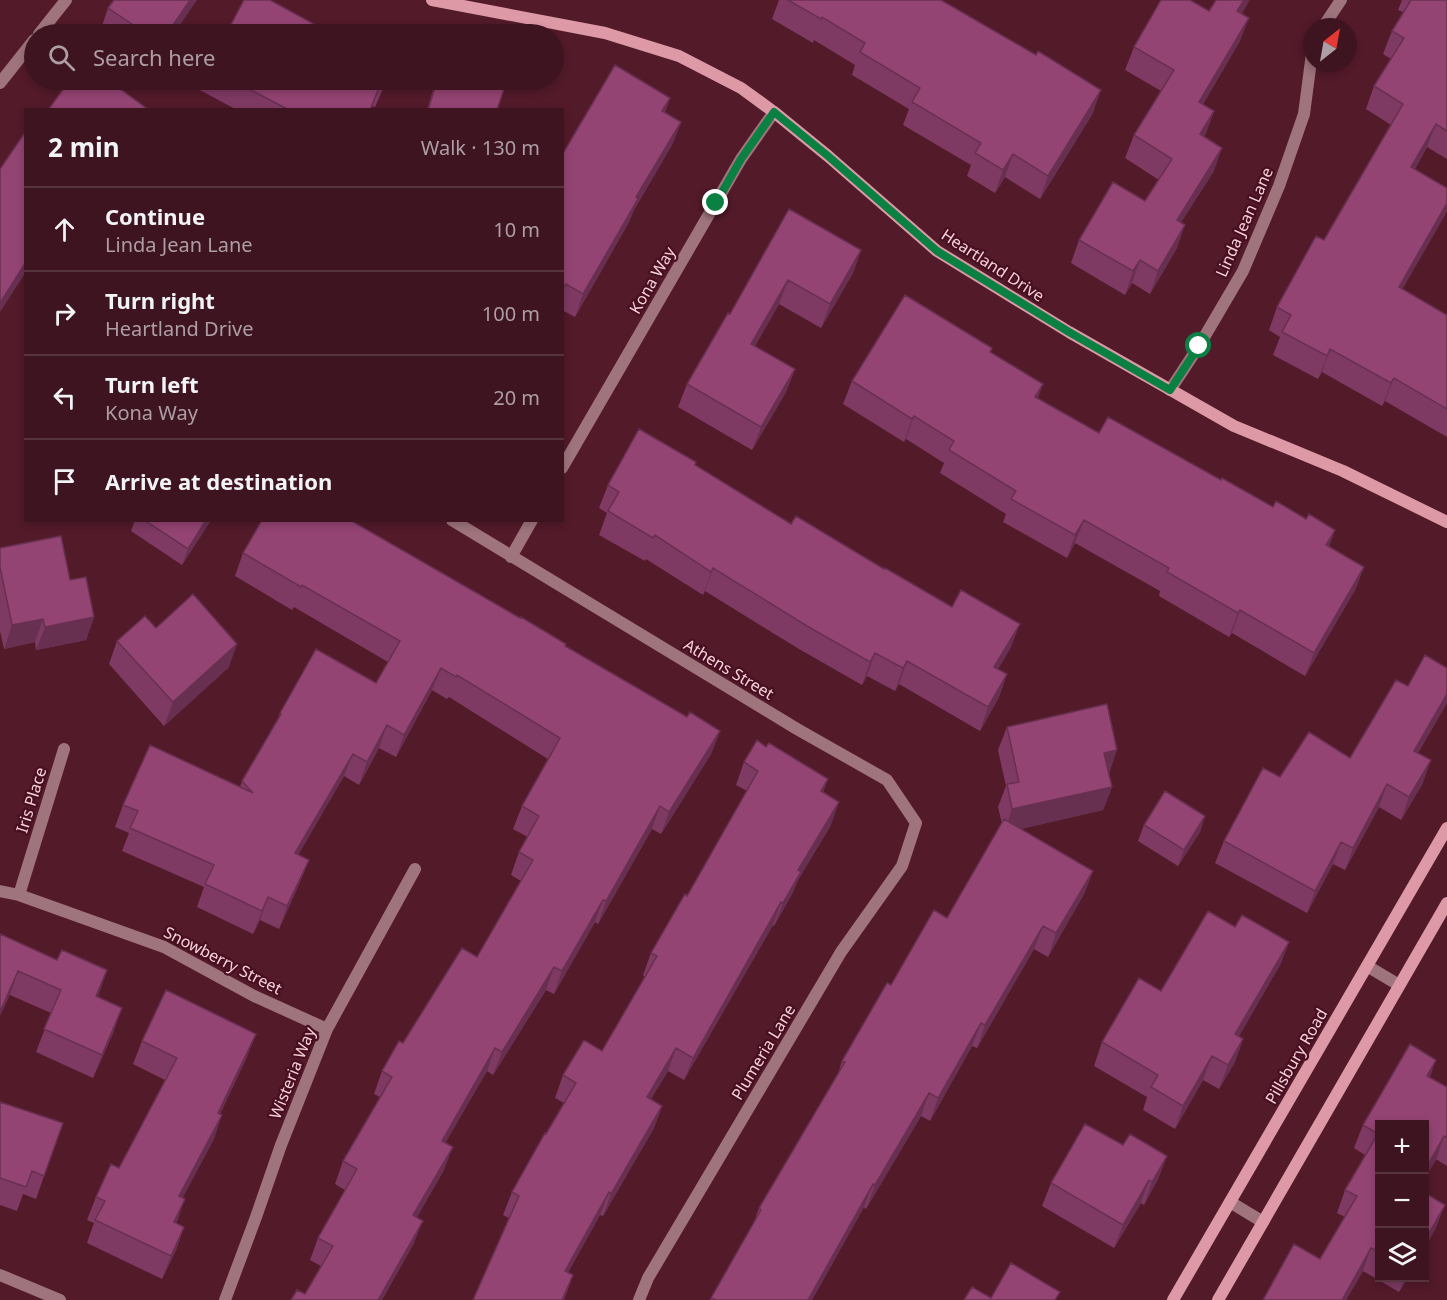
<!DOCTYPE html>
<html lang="en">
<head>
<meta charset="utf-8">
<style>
  body { margin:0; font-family:"Noto Sans",sans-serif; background:#451d29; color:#f1f3f6 }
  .controls { position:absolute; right:18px; bottom:18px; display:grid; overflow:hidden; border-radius:0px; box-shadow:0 3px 9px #0003 }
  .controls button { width:54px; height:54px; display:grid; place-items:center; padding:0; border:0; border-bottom:2px solid #57333e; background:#3e1420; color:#f1f3f6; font:30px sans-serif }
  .compass { position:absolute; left:1303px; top:18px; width:54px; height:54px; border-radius:50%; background:#3e1420; box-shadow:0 3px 9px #0003; rotate:31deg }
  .stop { position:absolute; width:18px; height:18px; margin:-14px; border:4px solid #0b8043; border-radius:50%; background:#fff }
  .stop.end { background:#0b8043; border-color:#fff; box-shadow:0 2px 6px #0008 }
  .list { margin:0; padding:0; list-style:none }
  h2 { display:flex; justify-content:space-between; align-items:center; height:78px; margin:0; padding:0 24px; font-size:26px }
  h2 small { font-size:20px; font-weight:400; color:#ad9ea5 }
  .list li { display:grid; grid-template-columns:39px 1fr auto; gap:18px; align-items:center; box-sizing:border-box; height:84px; padding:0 24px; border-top:2px solid #57333e }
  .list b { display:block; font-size:22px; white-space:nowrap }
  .list p { margin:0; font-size:20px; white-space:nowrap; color:#ad9ea5 }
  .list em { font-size:20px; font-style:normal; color:#ad9ea5 }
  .icon { flex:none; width:33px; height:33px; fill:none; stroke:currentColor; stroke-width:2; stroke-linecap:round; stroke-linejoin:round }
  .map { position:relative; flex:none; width:1447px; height:1300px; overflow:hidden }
  .search { position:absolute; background:#3e1420; box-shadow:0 3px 9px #0003; left:24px; top:24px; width:540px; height:66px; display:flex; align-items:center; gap:15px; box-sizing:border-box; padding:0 21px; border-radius:33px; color:#ad9ea5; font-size:22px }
  .panel { position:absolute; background:#3e1420; box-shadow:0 3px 9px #0003; left:24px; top:108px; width:540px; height:414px; border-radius:0px }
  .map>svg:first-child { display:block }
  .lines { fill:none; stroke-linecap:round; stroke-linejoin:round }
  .lane { stroke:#9f747c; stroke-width:12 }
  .street { stroke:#9f747c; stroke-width:12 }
  .secondary { stroke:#dd99a6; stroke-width:12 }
  .wall { fill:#7f3a63 }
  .shaded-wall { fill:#683050 }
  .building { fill:#944473; stroke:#683050; stroke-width:1.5 }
  .route { stroke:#0b8043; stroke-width:8 }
  .labels { text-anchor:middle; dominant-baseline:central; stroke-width:4.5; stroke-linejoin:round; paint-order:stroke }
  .street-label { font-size:16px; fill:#f6d1d7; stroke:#470f21 }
</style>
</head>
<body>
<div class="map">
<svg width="1447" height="1300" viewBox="0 0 1447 1300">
  <rect width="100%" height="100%" fill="#531a2a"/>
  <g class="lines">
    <path class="lane" d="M 1367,966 L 1399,985
      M 1230,1202 L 1263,1222"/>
    <path class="street" d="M 1323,27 L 1341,0
      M 39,34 L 66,0
      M 0,83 L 34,40
      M 1170,390 L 1199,346 L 1243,271 L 1279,186 L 1304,114 L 1312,53
      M 562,468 L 741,159 L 774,112
      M 452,520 L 797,729 L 887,780 L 916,823 L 902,866 L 841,952 L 648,1278 L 639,1300
      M 511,557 L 532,520
      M 0,891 L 19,895 L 164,947 L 254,996 L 327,1029
      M 19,895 L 64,749
      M 0,1275 L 60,1300
      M 225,1300 L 256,1217 L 281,1145 L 327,1029 L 415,869"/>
    <path class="secondary" d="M 432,0 L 605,33 L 679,56 L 741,88 L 774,112 L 828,156 L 937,251 L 1069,332 L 1234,426 L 1343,471 L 1447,522
      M 1173,1300 L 1447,828
      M 1218,1300 L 1447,903"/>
  </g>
  <path class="wall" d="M 779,0 L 941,0 L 1093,113 L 1040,199 L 1005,177 L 995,193 L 967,176 L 971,165 L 903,125 L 909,109 L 852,75 L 855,65 L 814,40 L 813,43 L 772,19 Z
    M 1402,0 L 1447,0 L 1447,159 L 1427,147 L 1415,169 L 1447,188 L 1447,210 L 1445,215 L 1402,289 L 1447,315 L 1447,437 L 1385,401 L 1382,406 L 1322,372 L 1318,379 L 1273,355 L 1280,337 L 1269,330 L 1277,307 L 1324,240 L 1391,125 L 1366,109 L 1374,86 L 1391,59 L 1383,54 L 1392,31 L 1403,12 L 1398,10 Z
    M 108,8 L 174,34 L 104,34 L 100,32 Z
    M 1209,11 L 1242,14 L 1240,41 L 1203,104 L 1214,111 L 1204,137 L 1214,171 L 1181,222 L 1177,248 L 1150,294 L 1132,283 L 1125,295 L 1071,263 L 1079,240 L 1145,201 L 1159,180 L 1125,158 L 1134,135 L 1161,91 L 1125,70 L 1134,47 Z
    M 204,80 L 387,80 L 375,107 L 372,106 L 371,110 L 237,110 L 200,90 Z
    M 436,80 L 507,80 L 497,110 L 427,110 Z
    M 670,98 L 665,112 L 681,122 L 672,145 L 634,210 L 629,222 L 575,317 L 562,310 L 562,155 Z
    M 789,209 L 861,250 L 853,273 L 821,328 L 779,304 L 755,346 L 795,369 L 786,392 L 752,450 L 678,407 L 687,384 L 730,314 Z
    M 992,348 L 991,352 L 1038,398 L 1099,433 L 1221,480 L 1273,507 L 1335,530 L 1329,546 L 1364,567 L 1355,590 L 1305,676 L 1232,633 L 1229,637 L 1159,596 L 1160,591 L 1075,543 L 1067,558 L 1003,522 L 1006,514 L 940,473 L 944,463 L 906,439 L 904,442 L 843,404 L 852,381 Z
    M 695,465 L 791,524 L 1011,647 L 998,669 L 1007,674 L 999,697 L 980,731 L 899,684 L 895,691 L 867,676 L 862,685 L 799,649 L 705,591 L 703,595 L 646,559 L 645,561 L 599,535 L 607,513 L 599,508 L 608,485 Z
    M 135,520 L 211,520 L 182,565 L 131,531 Z
    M 0,548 L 70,580 L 94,617 L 86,640 L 36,650 L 35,642 L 4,649 L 0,631 Z
    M 243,553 L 565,646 L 687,717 L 720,731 L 711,754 L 661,834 L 652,829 L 598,924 L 595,922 L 554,994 L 546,990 L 493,1075 L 487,1071 L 445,1143 L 444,1170 L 417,1217 L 414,1243 L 382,1300 L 291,1300 L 305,1294 L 321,1266 L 310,1260 L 318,1238 L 345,1190 L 335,1184 L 343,1161 L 380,1097 L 374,1094 L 382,1071 L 403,1043 L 477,957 L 521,881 L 511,875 L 519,852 L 528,837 L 513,829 L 522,806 L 548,759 L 449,697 L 447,699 L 432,690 L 396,757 L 379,748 L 359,785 L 344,776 L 298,855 L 309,860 L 300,882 L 279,929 L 260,920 L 253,934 L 197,907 L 204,887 L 122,851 L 129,833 L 115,827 L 123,805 L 240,787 L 242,781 L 276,723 L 280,713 L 376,683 L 388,662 L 294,607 L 292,610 L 235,576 Z
    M 156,628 L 229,667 L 164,726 L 109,664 L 117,641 Z
    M 1447,668 L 1447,703 L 1418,753 L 1423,783 L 1401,820 L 1379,807 L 1345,870 L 1333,864 L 1307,913 L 1215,863 L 1224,841 L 1280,777 L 1350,758 L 1408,686 Z
    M 1007,727 L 1109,774 L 1112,787 L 1103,810 L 1020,829 L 1093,871 L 1084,894 L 1048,957 L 1034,949 L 977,1048 L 972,1046 L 930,1121 L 921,1116 L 866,1209 L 864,1207 L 812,1300 L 710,1300 L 753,1225 L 759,1208 L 838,1074 L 842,1061 L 891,985 L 947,918 L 1002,824 L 998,807 L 1006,786 L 998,750 Z
    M 744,762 L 823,792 L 831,825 L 798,880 L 792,894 L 774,926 L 773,925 L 684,1080 L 668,1071 L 651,1099 L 662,1106 L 654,1128 L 603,1216 L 600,1215 L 568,1272 L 573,1275 L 564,1300 L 473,1300 L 509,1218 L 503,1215 L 512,1192 L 564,1103 L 555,1098 L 563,1075 L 602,1051 L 645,977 L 643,975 L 651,953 L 687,896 L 747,791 L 736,785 Z
    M 1205,816 L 1200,832 L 1178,866 L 1138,841 L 1144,825 Z
    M 1235,927 L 1289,942 L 1280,965 L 1239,1036 L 1243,1039 L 1235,1062 L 1219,1089 L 1203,1080 L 1175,1129 L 1143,1110 L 1147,1097 L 1094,1066 L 1102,1042 Z
    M 0,934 L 98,997 L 114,1031 L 93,1078 L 36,1052 L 51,1013 L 10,995 Z
    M 142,1041 L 247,1057 L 220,1114 L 214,1139 L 182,1198 L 176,1223 L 184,1227 L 176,1250 L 162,1279 L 87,1243 L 94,1223 L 87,1220 L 96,1197 L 119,1168 L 165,1080 L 133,1064 Z
    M 1430,1078 L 1447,1087 L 1447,1166 L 1380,1125 L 1380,1278 L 1408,1278 L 1399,1292 L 1363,1271 L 1346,1300 L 1263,1300 L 1320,1259 L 1345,1217 L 1337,1213 L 1345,1190 L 1365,1155 L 1354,1148 L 1363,1125 Z
    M 0,1102 L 44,1176 L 36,1199 L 23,1194 L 17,1211 L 0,1205 Z
    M 1123,1145 L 1167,1156 L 1158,1179 L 1144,1205 L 1141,1203 L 1114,1248 L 1042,1206 L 1051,1183 Z"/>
  <path class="shaded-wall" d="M 190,0 L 197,0 L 174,34 L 167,34 Z
    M 1244,0 L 1250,0 L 1229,35 L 1237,11 Z
    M 1249,18 L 1240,41 L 1191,125 L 1199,102 Z
    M 386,80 L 387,80 L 375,107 Z
    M 1101,90 L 1093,113 L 1040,199 L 1048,176 Z
    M 670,98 L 662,121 L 662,111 Z
    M 1214,111 L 1206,134 L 1192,157 L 1200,134 Z
    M 681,122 L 672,145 L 634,210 L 629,222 L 575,317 L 583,294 L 636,197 Z
    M 1436,124 L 1427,147 L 1403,190 L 1411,167 Z
    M 1222,148 L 1214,171 L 1168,243 L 1177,220 Z
    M 1013,154 L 1005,177 L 995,193 L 1003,170 Z
    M 1447,203 L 1447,210 L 1445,215 L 1390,311 L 1399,287 Z
    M 1185,225 L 1177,248 L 1150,294 L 1158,271 Z
    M 861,250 L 853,273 L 821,328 L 830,304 Z
    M 1140,260 L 1132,283 L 1125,295 L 1133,271 Z
    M 26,262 L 26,272 L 0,312 L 0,303 Z
    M 788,280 L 779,304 L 743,367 L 751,344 Z
    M 1330,349 L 1322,372 L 1318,379 L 1327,356 Z
    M 795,369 L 786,392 L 752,450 L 761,427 Z
    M 1394,378 L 1385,401 L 1382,406 L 1391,383 Z
    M 1043,384 L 1035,407 L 1035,397 Z
    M 914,416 L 906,439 L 904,442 L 912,419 Z
    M 206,520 L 211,520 L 182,565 L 188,549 Z
    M 1084,520 L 1075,543 L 1067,558 L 1075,535 Z
    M 1335,530 L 1327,553 L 1326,545 Z
    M 1364,567 L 1355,590 L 1305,676 L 1314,653 Z
    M 713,568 L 705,591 L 703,595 L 711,572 Z
    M 1240,610 L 1232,633 L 1229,637 L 1238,613 Z
    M 94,617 L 86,640 L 36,650 L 45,627 Z
    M 43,619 L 35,642 L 4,649 L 12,625 Z
    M 1020,624 L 1011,647 L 986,690 L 994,667 Z
    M 237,644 L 229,667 L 164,726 L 173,702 Z
    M 875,653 L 867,676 L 862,685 L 870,662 Z
    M 907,661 L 899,684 L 895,691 L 903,668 Z
    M 441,668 L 432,690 L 396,757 L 404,735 Z
    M 1007,674 L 999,697 L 980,731 L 988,707 Z
    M 1447,694 L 1447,703 L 1406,773 L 1414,751 Z
    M 387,725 L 379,748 L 359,785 L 367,762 Z
    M 720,731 L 711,754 L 661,834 L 669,812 Z
    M 1117,750 L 1109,774 L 1104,753 Z
    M 353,754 L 344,776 L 286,876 L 295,853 Z
    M 1431,760 L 1423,783 L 1401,820 L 1409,797 Z
    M 828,779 L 820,802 L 821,791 Z
    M 1387,784 L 1379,807 L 1345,870 L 1353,848 Z
    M 1112,787 L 1103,810 L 1004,833 L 1012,809 Z
    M 839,802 L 831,825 L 798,880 L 792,894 L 774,926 L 783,903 L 798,870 Z
    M 660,806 L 652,829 L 598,924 L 606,901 Z
    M 1205,816 L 1200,832 L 1178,866 L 1184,850 Z
    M 1341,842 L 1333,864 L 1307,913 L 1315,891 Z
    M 309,860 L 300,882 L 279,929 L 287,906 Z
    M 1093,871 L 1084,894 L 1048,957 L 1056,933 Z
    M 268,897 L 260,920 L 253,934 L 262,911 Z
    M 603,900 L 595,922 L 554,994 L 562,971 Z
    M 781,902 L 773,925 L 684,1080 L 693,1058 Z
    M 1043,926 L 1034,949 L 977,1048 L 985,1025 Z
    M 1289,942 L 1280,965 L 1227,1057 L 1235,1034 Z
    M 554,967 L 546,990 L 493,1075 L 502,1052 Z
    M 107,970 L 99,994 L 88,1019 L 96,996 Z
    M 18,971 L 10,995 L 0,1016 L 0,1012 Z
    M 122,1008 L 114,1031 L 93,1078 L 102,1055 Z
    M 981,1023 L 972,1046 L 930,1121 L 938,1098 Z
    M 256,1034 L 247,1057 L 209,1136 L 218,1113 Z
    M 1243,1039 L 1235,1062 L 1219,1089 L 1228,1065 Z
    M 495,1048 L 487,1071 L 434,1163 L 442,1141 Z
    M 676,1048 L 668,1071 L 639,1119 L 647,1097 Z
    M 1212,1056 L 1203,1080 L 1175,1129 L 1183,1106 Z
    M 1436,1060 L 1428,1083 L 1427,1076 Z
    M 929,1093 L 921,1116 L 866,1209 L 875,1185 Z
    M 662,1106 L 654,1128 L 603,1216 L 611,1194 Z
    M 222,1115 L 214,1139 L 171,1220 L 179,1196 Z
    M 1444,1136 L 1436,1160 L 1425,1179 L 1425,1170 Z
    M 453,1147 L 444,1170 L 405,1238 L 413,1215 Z
    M 1167,1156 L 1158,1179 L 1144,1205 L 1152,1182 Z
    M 1149,1180 L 1141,1203 L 1114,1248 L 1123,1225 Z
    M 873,1184 L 864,1207 L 812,1300 L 808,1300 Z
    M 609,1192 L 600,1215 L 557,1293 L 565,1271 Z
    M 185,1199 L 177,1222 L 166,1246 L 174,1222 Z
    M 1445,1205 L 1436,1228 L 1425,1248 L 1425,1240 Z
    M 423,1221 L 414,1243 L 382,1300 L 378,1300 Z
    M 184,1227 L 176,1250 L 162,1279 L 171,1256 Z
    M 1371,1248 L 1363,1271 L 1346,1300 L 1342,1300 Z
    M 573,1275 L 564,1300 L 562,1300 Z
    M 1405,1278 L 1408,1278 L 1399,1292 Z"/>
  <path class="building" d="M 114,0 L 190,0 L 167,34 L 147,34 L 108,8 Z
    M 244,0 L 270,0 L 332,34 L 334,28 L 349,34 L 226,34 Z
    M 788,0 L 941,0 L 1036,55 L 1038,51 L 1101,90 L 1048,176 L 1013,154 L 1003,170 L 975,153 L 981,143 L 912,102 L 920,88 L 860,52 L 865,43 L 822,17 L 821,19 Z
    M 1161,0 L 1190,0 L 1209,11 L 1216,0 L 1244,0 L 1237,11 L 1249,18 L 1199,102 L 1214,111 L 1200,134 L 1222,148 L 1177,220 L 1185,225 L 1158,271 L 1140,260 L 1133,271 L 1079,240 L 1113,182 L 1145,201 L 1172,159 L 1134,135 L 1174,70 L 1134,47 Z
    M 1411,0 L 1447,0 L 1447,131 L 1436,124 L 1411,167 L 1447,188 L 1447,203 L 1399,287 L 1447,315 L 1447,409 L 1394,378 L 1391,383 L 1330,349 L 1327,356 L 1282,332 L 1291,315 L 1277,307 L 1316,236 L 1324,240 L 1403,104 L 1374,86 L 1404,38 L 1392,31 Z
    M 615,65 L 670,98 L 662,111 L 681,122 L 636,197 L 638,199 L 583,294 L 566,284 L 562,290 L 562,155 Z
    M 70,80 L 84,80 L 92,85 L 96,80 L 108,80 L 149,110 L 48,110 Z
    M 232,80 L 386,80 L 384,84 L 381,83 L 370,110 L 289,110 Z
    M 437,80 L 507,80 L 497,110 L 428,110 Z
    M 26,131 L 26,262 L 0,303 L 0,169 Z
    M 789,209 L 861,250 L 830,304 L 788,280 L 751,344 L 795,369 L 761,427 L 687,384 L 728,313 L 730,314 Z
    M 905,295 L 992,348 L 990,352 L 1043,384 L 1035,397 L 1099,433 L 1108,417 L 1221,480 L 1222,478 L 1273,507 L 1276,501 L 1306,519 L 1309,514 L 1335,530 L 1326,545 L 1364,567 L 1314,653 L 1240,610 L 1238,613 L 1167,572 L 1169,568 L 1084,520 L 1075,535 L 1011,499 L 1016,491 L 949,450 L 954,441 L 914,416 L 912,419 L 852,381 Z
    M 639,429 L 696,462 L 695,465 L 791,524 L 796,516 L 884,569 L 885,568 L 952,607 L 961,590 L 1020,624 L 994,667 L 1007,674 L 988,707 L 907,661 L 903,668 L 875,653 L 870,662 L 807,626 L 713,568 L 711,572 L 655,535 L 653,538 L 608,511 L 619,492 L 608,485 Z
    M 144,520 L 206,520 L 188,549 Z
    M 262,520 L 350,520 L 520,618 L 521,617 L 566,644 L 565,646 L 687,717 L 690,712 L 720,731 L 669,812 L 660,806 L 606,901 L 603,900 L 562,971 L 554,967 L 502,1052 L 495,1048 L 442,1141 L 453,1147 L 413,1215 L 423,1221 L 378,1300 L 291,1300 L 297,1290 L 305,1294 L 333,1246 L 318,1238 L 357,1169 L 343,1161 L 392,1077 L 382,1071 L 399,1041 L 403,1043 L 462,948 L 477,957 L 533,860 L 519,852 L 539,816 L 522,806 L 560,738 L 457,675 L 456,677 L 441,668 L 404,735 L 387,725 L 367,762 L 353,754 L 295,853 L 309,860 L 287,906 L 268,897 L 262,911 L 205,884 L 214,865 L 130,828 L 138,811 L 123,805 L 150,745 L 253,793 L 242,781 L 281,714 L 280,713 L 316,649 L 376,683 L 400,641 L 302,585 L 301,587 L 243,553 Z
    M 61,536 L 70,580 L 86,577 L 94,617 L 45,627 L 43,619 L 12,625 L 0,567 L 0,548 Z
    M 193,594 L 237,644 L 173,702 L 117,641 L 145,616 L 156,628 Z
    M 1425,655 L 1447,668 L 1447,694 L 1414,751 L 1431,760 L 1409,797 L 1387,784 L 1353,848 L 1341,842 L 1315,891 L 1224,841 L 1263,768 L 1280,777 L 1309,732 L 1350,758 L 1396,680 L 1408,686 Z
    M 1107,704 L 1117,750 L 1104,753 L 1112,787 L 1012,809 L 1007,784 L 1019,782 L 1007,727 Z
    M 757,740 L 766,747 L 769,743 L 828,779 L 821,791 L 839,802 L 798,870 L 801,872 L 783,903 L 781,902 L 693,1058 L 676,1048 L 647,1097 L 662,1106 L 611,1194 L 609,1192 L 565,1271 L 573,1275 L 562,1300 L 473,1300 L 519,1196 L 512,1192 L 545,1133 L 546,1134 L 576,1083 L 563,1075 L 584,1040 L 602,1051 L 657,956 L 651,953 L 685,894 L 687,896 L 758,771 L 744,762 Z
    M 1165,791 L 1205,816 L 1184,850 L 1144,825 Z
    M 1004,819 L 1093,871 L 1056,933 L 1043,926 L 985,1025 L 981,1023 L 938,1098 L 929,1093 L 875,1185 L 873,1184 L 808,1300 L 716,1300 L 711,1298 L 761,1210 L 759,1208 L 845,1062 L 842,1061 L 887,983 L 891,985 L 934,910 L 947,918 Z
    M 1208,911 L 1235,927 L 1242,915 L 1289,942 L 1235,1034 L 1243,1039 L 1228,1065 L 1212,1056 L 1183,1106 L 1151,1087 L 1158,1075 L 1102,1042 L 1139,978 L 1161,991 Z
    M 0,934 L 57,960 L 62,950 L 107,970 L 96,996 L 122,1008 L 102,1055 L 44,1029 L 61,990 L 18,971 L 0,1012 Z
    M 166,990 L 256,1034 L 218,1113 L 222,1115 L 179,1196 L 185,1199 L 174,1222 L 184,1227 L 171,1256 L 95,1220 L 105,1201 L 96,1197 L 111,1164 L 119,1168 L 177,1058 L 142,1041 Z
    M 1410,1044 L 1436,1060 L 1427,1076 L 1447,1087 L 1447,1138 L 1444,1136 L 1425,1170 L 1425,1125 L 1380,1125 L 1380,1252 L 1371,1248 L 1342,1300 L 1263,1300 L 1294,1244 L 1320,1259 L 1357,1196 L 1345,1190 L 1378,1134 L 1363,1125 Z
    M 0,1102 L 63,1123 L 44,1176 L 32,1171 L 26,1187 L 0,1178 Z
    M 1085,1124 L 1123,1145 L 1130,1134 L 1167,1156 L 1152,1182 L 1149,1180 L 1123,1225 L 1051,1183 Z
    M 1425,1193 L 1445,1205 L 1425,1240 Z
    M 1011,1263 L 1060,1292 L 1055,1300 L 964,1300 L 972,1287 L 991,1298 Z"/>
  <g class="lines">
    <path class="route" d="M 716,203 L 741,159 L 774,112 L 828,156 L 937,251 L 1069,332 L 1170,390 L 1199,346"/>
  </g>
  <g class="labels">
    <g class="street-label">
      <text transform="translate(1244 222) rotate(-66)">Linda Jean Lane</text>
      <text transform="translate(993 265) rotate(33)">Heartland Drive</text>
      <text transform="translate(652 280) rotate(-60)">Kona Way</text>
      <text transform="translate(729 669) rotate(31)">Athens Street</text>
      <text transform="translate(31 800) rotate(-73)">Iris Place</text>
      <text transform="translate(223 960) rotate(27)">Snowberry Street</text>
      <text transform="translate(763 1052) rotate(-59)">Plumeria Lane</text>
      <text transform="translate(1296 1056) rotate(-60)">Pillsbury Road</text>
      <text transform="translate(292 1073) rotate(-68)">Wisteria Way</text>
    </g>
  </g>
</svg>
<div class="controls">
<button>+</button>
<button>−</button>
<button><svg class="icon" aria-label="layers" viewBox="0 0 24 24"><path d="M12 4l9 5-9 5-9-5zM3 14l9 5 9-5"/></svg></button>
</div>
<svg class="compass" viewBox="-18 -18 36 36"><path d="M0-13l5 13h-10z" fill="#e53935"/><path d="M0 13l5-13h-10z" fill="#ad9ea5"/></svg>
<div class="stop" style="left:1199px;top:346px"></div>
<div class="stop end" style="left:716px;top:203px"></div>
<div class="search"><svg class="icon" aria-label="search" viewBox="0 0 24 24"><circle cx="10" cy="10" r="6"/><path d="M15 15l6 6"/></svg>Search here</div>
<section class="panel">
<h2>2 min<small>Walk · 130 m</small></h2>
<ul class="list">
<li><svg class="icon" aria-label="ahead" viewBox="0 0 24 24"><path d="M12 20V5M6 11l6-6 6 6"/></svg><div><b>Continue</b><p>Linda Jean Lane</p></div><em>10 m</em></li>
<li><svg class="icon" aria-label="right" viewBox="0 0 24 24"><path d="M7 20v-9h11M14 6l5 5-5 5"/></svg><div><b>Turn right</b><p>Heartland Drive</p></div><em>100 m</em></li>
<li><svg class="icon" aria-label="left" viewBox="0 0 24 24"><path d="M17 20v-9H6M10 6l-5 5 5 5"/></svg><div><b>Turn left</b><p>Kona Way</p></div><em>20 m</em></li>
<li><svg class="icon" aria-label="arrive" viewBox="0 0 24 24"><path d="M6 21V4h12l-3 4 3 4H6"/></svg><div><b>Arrive at destination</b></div></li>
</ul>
</section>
</div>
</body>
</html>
